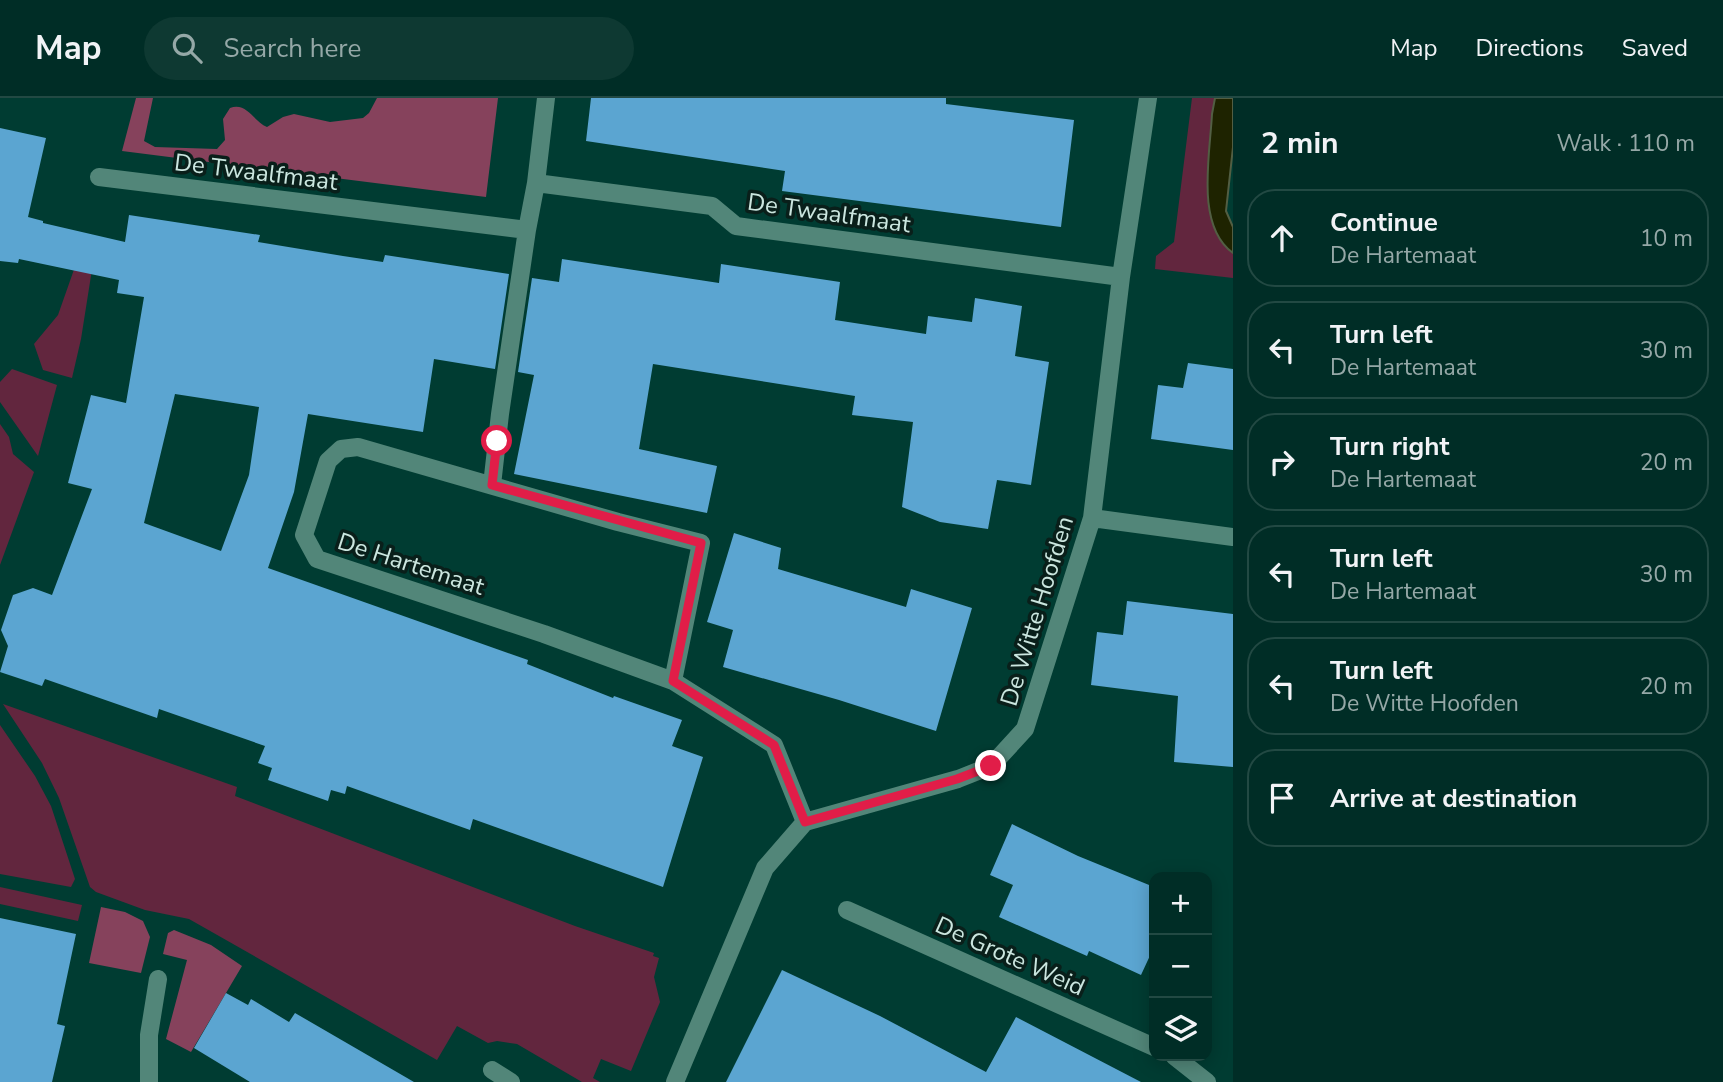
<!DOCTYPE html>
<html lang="en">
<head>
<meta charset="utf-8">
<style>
  body { margin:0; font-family:"Nunito Sans",sans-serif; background:#0e3932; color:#f1f3f6 }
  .controls { position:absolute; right:21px; bottom:21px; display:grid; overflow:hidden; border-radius:14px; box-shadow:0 4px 18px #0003 }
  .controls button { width:63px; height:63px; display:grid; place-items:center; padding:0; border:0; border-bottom:2px solid #224943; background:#002d26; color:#f1f3f6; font:35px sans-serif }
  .stop { position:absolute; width:21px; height:21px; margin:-16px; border:5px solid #e11d48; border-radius:50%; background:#fff }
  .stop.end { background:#e11d48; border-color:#fff; box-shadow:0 2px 7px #0008 }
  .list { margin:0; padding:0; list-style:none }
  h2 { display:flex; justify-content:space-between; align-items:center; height:91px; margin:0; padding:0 28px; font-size:30px }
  h2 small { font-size:23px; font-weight:400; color:#95a8a7 }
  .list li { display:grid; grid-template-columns:46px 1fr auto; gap:21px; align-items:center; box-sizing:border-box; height:98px; margin:0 14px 14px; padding:0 14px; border:2px solid #224943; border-radius:28px }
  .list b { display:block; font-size:26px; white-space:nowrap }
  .list p { margin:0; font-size:23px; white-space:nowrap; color:#95a8a7 }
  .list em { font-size:23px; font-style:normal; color:#95a8a7 }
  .icon { flex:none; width:38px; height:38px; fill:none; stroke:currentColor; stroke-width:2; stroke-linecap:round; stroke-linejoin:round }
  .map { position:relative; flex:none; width:1233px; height:984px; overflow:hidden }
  header { display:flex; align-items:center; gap:42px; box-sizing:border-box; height:98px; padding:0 35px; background:#002d26; border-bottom:2px solid #224943 }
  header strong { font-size:33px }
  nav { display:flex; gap:38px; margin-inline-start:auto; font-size:24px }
  .search { width:490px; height:63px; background:#0e3932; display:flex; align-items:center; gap:18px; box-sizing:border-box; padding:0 24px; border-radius:38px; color:#95a8a7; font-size:26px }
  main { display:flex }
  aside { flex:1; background:#002d26 }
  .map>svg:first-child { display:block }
  .green { fill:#62263e }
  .forest { fill:#86425c }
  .water { fill:#1e2300; stroke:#525e43; stroke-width:2 }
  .building { fill:#5ba5d1; fill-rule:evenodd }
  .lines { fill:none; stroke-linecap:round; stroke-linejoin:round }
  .street { stroke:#528679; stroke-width:18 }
  .route { stroke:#e11d48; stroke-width:9 }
  .labels { text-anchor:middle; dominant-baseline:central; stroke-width:7; stroke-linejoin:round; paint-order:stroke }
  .street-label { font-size:24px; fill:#cbe6df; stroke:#091f1a }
</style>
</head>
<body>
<header>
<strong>Map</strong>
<div class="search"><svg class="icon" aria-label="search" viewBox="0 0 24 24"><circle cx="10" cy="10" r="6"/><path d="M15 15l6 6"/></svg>Search here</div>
<nav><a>Map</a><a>Directions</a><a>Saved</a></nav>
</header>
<main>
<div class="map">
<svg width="1233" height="984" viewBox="0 0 1233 984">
  <rect width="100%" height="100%" fill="#003c32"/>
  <path class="green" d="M 1192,0 L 1215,0 L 1212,16 C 1210,57 1195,128 1233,155 L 1233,180 L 1155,171 L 1156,158 L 1174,144 Z
    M 77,163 L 93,165 L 81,241 L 72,280 L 43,272 L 34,246 L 58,217 Z
    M 12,271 L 57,287 L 38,358 L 0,304 L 0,284 Z
    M 0,326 L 9,339 L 13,356 L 34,374 L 0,467 Z
    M 3,606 L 237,689 L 235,698 L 575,828 L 654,855 L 653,858 L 659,860 L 654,879 L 660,904 L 631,973 L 601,961 L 593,980 L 600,984 L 582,984 L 517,946 L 497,943 L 488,945 L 457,928 L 437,962 L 189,821 L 145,812 L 96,794 L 90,789 L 59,700 L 42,665 Z
    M 0,627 L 35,678 L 51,708 L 75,781 L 71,789 L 0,776 Z
    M 0,789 L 82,807 L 78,823 L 0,806 Z"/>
  <path class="forest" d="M 136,0 L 153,0 L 144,43 L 155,49 L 217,51 L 225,42 L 223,21 L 230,10 C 247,4 253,23 267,29 L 283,19 L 294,16 L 330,24 L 363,20 L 369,15 L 377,0 L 498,0 L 486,99 L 122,53 Z
    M 101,809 L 125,814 L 143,823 L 150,839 L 141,875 L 89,865 Z
    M 174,832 L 211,847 L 242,868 L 191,954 L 166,941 L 187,862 L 163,856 L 168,835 Z"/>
  <path class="water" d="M 1215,0 L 1233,0 L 1233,49 L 1226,113 L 1233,129 L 1233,155 C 1195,128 1210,57 1212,16 Z"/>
  <path class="building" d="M 591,0 L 946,0 L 946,6 L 1074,22 L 1061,129 L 782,93 L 785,73 L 586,43 Z
    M 0,30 L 46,40 L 28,119 L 43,123 L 43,125 L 125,144 L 129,117 L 260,137 L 258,144 L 343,158 L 383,164 L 385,157 L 509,176 L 495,271 L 434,261 L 423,334 L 308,316 L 294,394 L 268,470 L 528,562 L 527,566 L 613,600 L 614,598 L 682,622 L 672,648 L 703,659 L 663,789 L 473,721 L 470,732 L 347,688 L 345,696 L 331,692 L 328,703 L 268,682 L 272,670 L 258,665 L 265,648 L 159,611 L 157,620 L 45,581 L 42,588 L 0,574 L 8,548 L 1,532 L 13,497 L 33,490 L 52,497 L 92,391 L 68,385 L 91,297 L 126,305 L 144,199 L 117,195 L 119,182 L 19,161 L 18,165 L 0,163 ZM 175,296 L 259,309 L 249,377 L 221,453 L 144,425 Z
    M 562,161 L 719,185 L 721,166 L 840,184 L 835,222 L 926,236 L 928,218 L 972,224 L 975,200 L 1022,208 L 1015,258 L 1049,264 L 1031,387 L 997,382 L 988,431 L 940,424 L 902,409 L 913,324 L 852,317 L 855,298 L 653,266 L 639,351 L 717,368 L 707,415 L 514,376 L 534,277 L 518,274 L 532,180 L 559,184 Z
    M 1188,265 L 1233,271 L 1233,352 L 1151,341 L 1158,287 L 1183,290 Z
    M 734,435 L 781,450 L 778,471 L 906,509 L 911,491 L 972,510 L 936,633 L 839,602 L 723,569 L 733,532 L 707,524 Z
    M 1127,503 L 1233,516 L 1233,669 L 1174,664 L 1178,598 L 1091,587 L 1097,534 L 1123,537 Z
    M 1012,726 L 1078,758 L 1154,789 L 1154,849 L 1141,877 L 1089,853 L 1087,858 L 999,819 L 1013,787 L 990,777 Z
    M 0,820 L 76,836 L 57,926 L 65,928 L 52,984 L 0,984 Z
    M 782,872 L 880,918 L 986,974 L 1016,919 L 1141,984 L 726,984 Z
    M 226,895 L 248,907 L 251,901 L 289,924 L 295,915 L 414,984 L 250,984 L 194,950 Z"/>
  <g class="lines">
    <path class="street" d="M 99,79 L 527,132 L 536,85 L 546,0
      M 536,85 L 712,108 L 736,128 L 1121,179
      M 492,387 L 500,316 L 527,132
      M 1092,420 L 1233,439
      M 673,583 L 701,445 L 618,424 L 358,349 L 341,351 L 328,363 L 304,437 L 317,461 L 544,536 L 673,583 L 774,647 L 805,724
      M 847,812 L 1154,949
      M 1174,958 L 1207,984
      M 492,972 L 511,984
      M 149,984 L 149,937 L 158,881
      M 675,984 L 765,770 L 805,724 L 958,681 L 991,668 L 1025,631 L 1092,420 L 1121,179 L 1148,0"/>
  </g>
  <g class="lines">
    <path class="route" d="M 497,343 L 492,387 L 701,445 L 673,583 L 774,647 L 805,724 L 957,681 L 991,668"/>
  </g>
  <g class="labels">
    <g class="street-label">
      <text transform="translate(256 74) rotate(7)">De Twaalfmaat</text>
      <text transform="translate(829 115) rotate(8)">De Twaalfmaat</text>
      <text transform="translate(411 466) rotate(18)">De Hartemaat</text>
      <text transform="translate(1037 513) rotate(-73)">De Witte Hoofden</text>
      <text transform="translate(1010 858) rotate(24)">De Grote Weid</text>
    </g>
  </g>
</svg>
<div class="controls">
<button>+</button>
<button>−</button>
<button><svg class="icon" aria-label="layers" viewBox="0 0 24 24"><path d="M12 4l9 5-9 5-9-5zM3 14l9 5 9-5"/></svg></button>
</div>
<div class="stop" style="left:497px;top:343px"></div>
<div class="stop end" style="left:991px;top:668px"></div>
</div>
<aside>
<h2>2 min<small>Walk · 110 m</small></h2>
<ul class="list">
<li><svg class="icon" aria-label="ahead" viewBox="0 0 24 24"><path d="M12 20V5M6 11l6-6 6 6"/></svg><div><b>Continue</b><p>De Hartemaat</p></div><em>10 m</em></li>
<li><svg class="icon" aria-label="left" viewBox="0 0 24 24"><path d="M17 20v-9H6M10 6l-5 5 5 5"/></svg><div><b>Turn left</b><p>De Hartemaat</p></div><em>30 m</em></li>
<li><svg class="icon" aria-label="right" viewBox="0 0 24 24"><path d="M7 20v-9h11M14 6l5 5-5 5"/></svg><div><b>Turn right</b><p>De Hartemaat</p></div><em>20 m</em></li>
<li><svg class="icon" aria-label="left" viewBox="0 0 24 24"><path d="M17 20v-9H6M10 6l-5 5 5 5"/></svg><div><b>Turn left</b><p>De Hartemaat</p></div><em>30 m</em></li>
<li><svg class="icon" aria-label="left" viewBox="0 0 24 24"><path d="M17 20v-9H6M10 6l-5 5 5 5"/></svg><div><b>Turn left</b><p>De Witte Hoofden</p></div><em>20 m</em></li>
<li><svg class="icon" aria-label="arrive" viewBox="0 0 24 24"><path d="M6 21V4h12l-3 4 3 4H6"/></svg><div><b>Arrive at destination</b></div></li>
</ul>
</aside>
</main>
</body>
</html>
